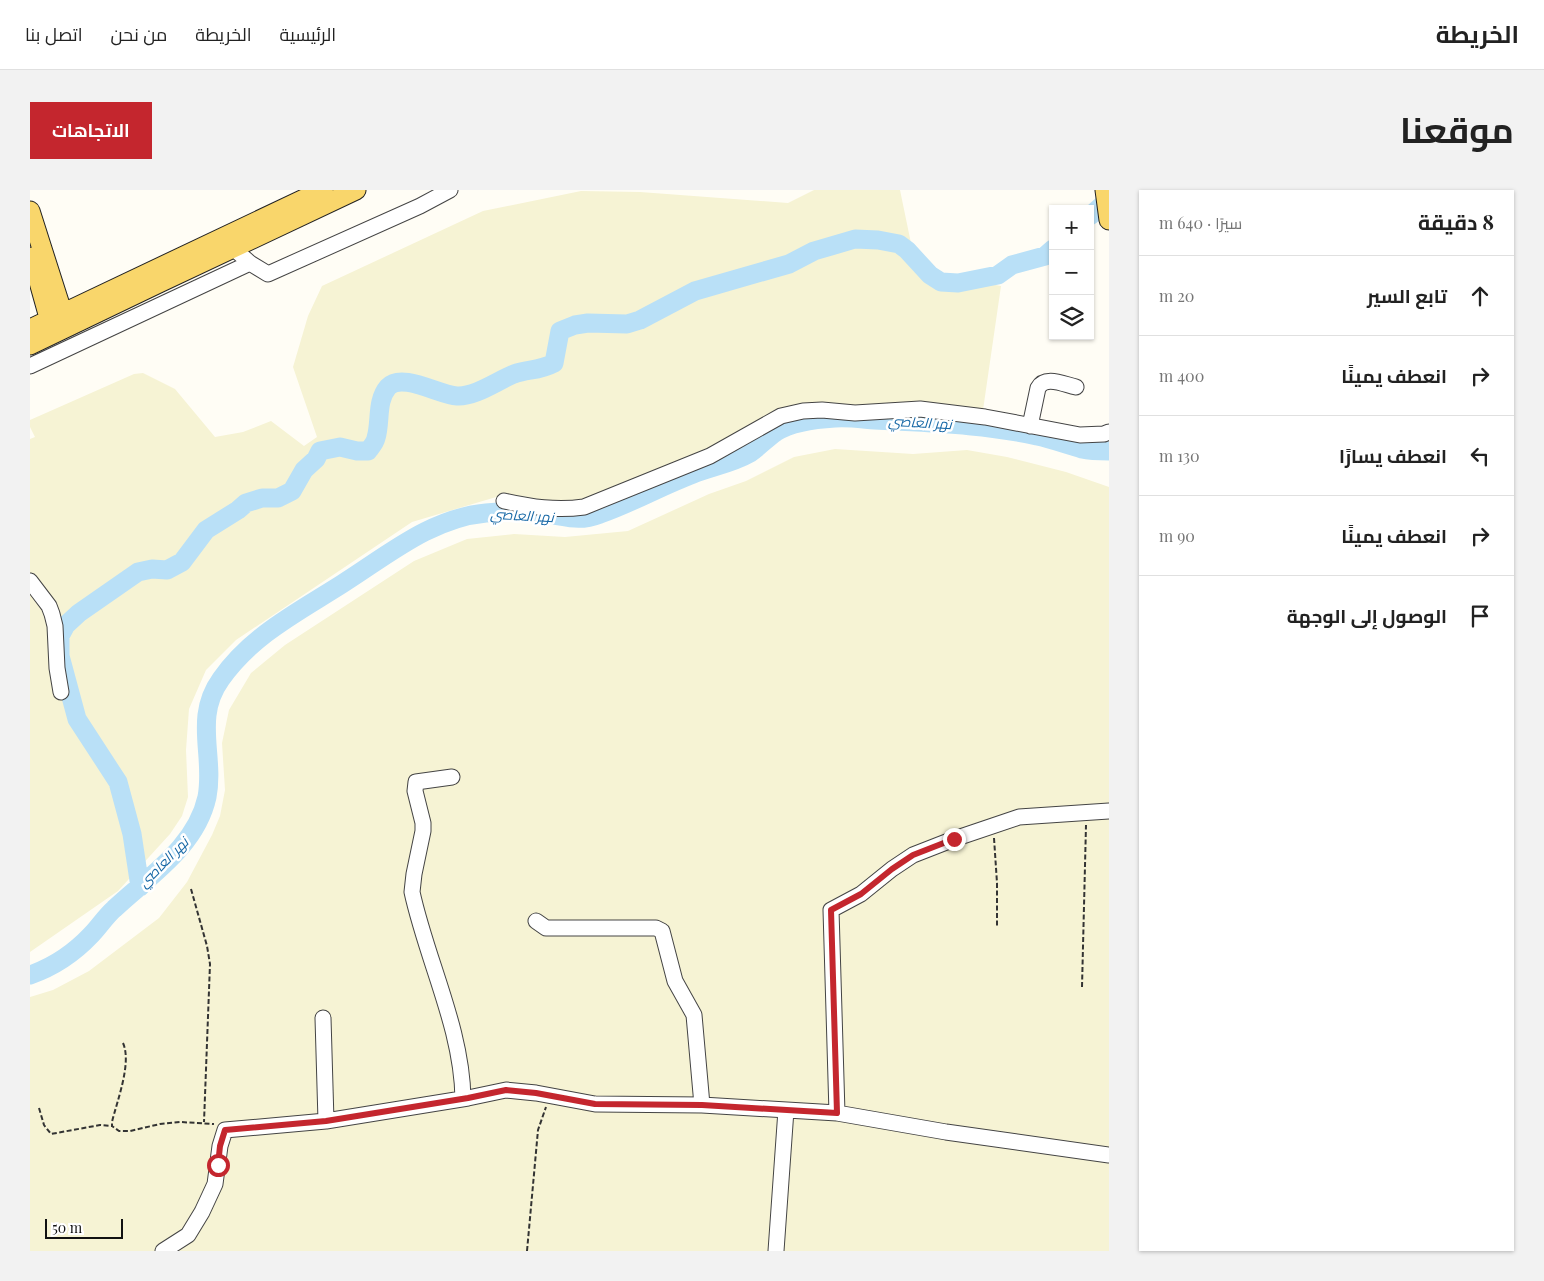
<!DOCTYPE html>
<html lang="ar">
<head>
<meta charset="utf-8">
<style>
  body { margin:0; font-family:"Playfair Display",Cairo,serif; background:#f2f2f2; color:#222; direction:rtl }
  .controls { position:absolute; right:15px; top:15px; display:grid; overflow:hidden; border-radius:0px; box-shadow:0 1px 4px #0004 }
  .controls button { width:45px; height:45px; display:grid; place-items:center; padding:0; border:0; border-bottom:1px solid #e0e0e0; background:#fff; color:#222; font:25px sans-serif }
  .scale { position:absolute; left:15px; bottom:12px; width:78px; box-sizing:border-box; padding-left:5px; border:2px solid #111; border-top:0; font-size:14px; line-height:18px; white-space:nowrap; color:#111; -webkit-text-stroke:4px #fff; paint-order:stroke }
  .stop { position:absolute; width:15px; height:15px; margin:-11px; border:4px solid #c4262e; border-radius:50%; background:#fff }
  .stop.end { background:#c4262e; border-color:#fff; box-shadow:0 1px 5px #0008 }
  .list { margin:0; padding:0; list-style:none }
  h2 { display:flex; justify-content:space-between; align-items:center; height:65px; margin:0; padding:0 20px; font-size:21px }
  h2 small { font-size:16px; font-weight:400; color:#767676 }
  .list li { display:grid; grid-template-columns:32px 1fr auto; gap:15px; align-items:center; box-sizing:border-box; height:80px; padding:0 20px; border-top:1px solid #e0e0e0 }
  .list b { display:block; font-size:19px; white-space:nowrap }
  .list em { font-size:16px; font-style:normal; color:#767676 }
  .icon { flex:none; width:28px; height:28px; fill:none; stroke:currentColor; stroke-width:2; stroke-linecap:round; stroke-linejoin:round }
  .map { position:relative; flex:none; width:1079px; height:1061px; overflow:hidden; direction:ltr; border-radius:0px }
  header { display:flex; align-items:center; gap:30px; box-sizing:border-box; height:70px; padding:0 25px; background:#fff; border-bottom:1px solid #e0e0e0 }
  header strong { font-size:24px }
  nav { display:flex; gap:28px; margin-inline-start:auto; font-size:18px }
  .intro { display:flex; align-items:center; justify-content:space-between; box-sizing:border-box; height:120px; padding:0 30px }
  h1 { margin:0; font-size:35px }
  .button { padding:12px 22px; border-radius:0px; background:#c4262e; color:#fff; font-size:18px; font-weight:700 }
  main { display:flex; gap:30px; padding:0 30px }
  aside { flex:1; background:#fff; border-radius:0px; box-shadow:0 1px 4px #0004 }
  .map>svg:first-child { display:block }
  .farmland { fill:#f6f3d4 }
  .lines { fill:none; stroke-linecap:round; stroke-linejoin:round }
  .river { stroke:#b9e0f7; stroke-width:19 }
  .minor-casing { stroke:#444; stroke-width:17 }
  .major-casing { stroke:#222; stroke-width:21 }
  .path { stroke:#333; stroke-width:2; stroke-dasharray:5 2.5; stroke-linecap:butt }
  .minor { stroke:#fff; stroke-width:15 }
  .major { stroke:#f9d66b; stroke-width:19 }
  .route { stroke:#c4262e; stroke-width:6 }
  .labels { text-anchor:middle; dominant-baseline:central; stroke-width:5; stroke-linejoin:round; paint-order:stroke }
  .water-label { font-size:14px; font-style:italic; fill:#1768a6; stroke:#fff }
</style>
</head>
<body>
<header>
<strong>الخريطة</strong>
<nav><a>الرئيسية</a><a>الخريطة</a><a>من نحن</a><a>اتصل بنا</a></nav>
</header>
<div class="intro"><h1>موقعنا</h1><a class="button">الاتجاهات</a></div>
<main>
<aside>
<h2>8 دقيقة<small>سيرًا · 640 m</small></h2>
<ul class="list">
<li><svg class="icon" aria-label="ahead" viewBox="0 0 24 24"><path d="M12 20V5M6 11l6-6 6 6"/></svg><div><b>تابع السير</b></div><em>20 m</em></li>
<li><svg class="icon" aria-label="right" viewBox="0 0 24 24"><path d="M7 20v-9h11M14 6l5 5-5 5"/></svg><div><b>انعطف يمينًا</b></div><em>400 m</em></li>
<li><svg class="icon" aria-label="left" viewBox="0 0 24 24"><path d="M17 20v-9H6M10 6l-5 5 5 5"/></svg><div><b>انعطف يسارًا</b></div><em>130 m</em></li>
<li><svg class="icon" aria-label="right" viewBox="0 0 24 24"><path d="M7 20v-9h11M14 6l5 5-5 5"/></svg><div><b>انعطف يمينًا</b></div><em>90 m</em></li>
<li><svg class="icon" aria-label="arrive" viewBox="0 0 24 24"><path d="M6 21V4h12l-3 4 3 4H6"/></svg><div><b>الوصول إلى الوجهة</b></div></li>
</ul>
</aside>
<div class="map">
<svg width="1079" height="1061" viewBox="0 0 1079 1061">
  <rect width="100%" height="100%" fill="#fffdf5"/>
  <path class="farmland" d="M 784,0 L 870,0 L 883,63 L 911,85 L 971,96 L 953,220 L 842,219 L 777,214 L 689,255 L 571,305 L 544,312 L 512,310 L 492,306 L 473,305 L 382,332 L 206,450 L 176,480 L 159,519 L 156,560 L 158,607 L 152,626 L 140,644 L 88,701 L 0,762 L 0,249 L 5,247 L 0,237 L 0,230 L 104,184 L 113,183 L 145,199 L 185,247 L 213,242 L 241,231 L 274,256 L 287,247 L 263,177 L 278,126 L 292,96 L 453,21 L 551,1 L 610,2 L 758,13 Z
    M 805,259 L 883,264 L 937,260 L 977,267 L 1036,282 L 1079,297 L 1079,1061 L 0,1061 L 0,807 L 23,800 L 59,781 L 129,728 L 157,692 L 182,645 L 190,626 L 195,600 L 192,553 L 199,520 L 221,483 L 255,455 L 384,371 L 437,349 L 484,344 L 535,347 L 598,341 L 679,304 L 716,291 L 764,267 Z"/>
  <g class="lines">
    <path class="river" d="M 1060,26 L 1079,9
      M 110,697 L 102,644 L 88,592 L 47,529 L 30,466 L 30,446 L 36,435 L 49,423 L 108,382 L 122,379 L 137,380 L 152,372 L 176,340 L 208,320 L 216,313 L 232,308 L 248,308 L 262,301 L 274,280 L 286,269 L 290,261 L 310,257 L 327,261 L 338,261 C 341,257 345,253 346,248 C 351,232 346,211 358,197 C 372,182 409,205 427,206 C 445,207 467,191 484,184 C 498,179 509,181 524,173 L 530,141 L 545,135 L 558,133 L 597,134 L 610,130 L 665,101 L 759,74 L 784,61 L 825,49 L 848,50 L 869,54 L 877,60 L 900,85 L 911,92 L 928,93 L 968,85 L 982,75 L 1015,66 L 1023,59
      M 0,785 C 23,777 44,763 61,745 C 69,737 75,727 84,719 C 119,686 166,657 177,607 C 185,565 163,528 191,489 C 222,445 268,422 312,394 C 358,365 401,328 456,323 C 476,321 497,321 517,324 C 538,327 549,332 570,324 C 602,313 631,296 663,284 C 681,277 703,273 720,263 C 729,257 737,248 746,242 C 762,232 786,229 805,228 C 818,227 832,229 845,230 C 899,233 954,234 1007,246 C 1022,249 1037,255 1052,259 C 1061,261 1070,261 1079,261"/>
    <g class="minor-casing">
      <path id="minor" d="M 203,58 L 220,73 L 238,84 L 390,16 L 420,0
        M 0,176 L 220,73
        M 1000,236 L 1008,198 C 1015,185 1033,194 1046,197
        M 474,311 C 501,317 526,321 554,317 L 680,266 L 751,226 L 773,221 L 792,220 L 825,223 L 890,219 L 955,227 L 1050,245 L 1074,244 L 1079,242
        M 0,391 L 19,416 L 22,424 L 25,436 L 27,478 L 31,502
        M 422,587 L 386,592 L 385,601 L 393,633 L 393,641 L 384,684 L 382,702 C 397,771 432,838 433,909
        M 506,731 L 516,738 L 626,738 L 632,741 L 645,791 L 664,825 L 672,915
        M 293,828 L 296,931
        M 807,923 L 916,942 L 1079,965
        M 133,1061 L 158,1045 L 172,1022 L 185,994 L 190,956 L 195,940 L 296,931 L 438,908 L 476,900 L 506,903 L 565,914 L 672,915 L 807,923 L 801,720 L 831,704 L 862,679 L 883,665 L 924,649 L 989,627 L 1079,621
        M 746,1061 L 756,920"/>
    </g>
    <g class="major-casing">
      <path id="major" d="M 1075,0 L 1079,30
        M 0,21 L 36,134
        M 2,67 L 23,142
        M 0,139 L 293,0
        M 0,155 L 129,93 L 326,0"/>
    </g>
    <path class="path" d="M 964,648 L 967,693 L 967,736
      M 161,699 L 177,756 L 180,774 L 174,932
      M 1052,797 L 1056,635
      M 93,853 C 102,873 87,911 82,932 L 82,936 L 89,941 L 100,941 L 130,934 L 150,932 L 184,934
      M 9,918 L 14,935 L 21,944 L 70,935 L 82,936
      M 497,1061 L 508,940 L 516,917"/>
    <use href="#minor" class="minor"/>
    <use href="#major" class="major"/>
  </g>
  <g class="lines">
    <path class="route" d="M 188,975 L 190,956 L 195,940 L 296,931 L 438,908 L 476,900 L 506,903 L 565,914 L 672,915 L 807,923 L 801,720 L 831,704 L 862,679 L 883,665 L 924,649"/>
  </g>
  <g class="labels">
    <g class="water-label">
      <text transform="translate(890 232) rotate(3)">نهر العاصي</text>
      <text transform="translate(492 325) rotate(3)">نهر العاصي</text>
      <text transform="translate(133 672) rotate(-45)">نهر العاصي</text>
    </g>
  </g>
</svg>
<div class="controls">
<button>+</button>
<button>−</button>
<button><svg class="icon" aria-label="layers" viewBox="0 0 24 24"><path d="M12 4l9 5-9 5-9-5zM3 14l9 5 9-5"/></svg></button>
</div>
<div class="scale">50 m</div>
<div class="stop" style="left:188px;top:975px"></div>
<div class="stop end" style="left:924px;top:649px"></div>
</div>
</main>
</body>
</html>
